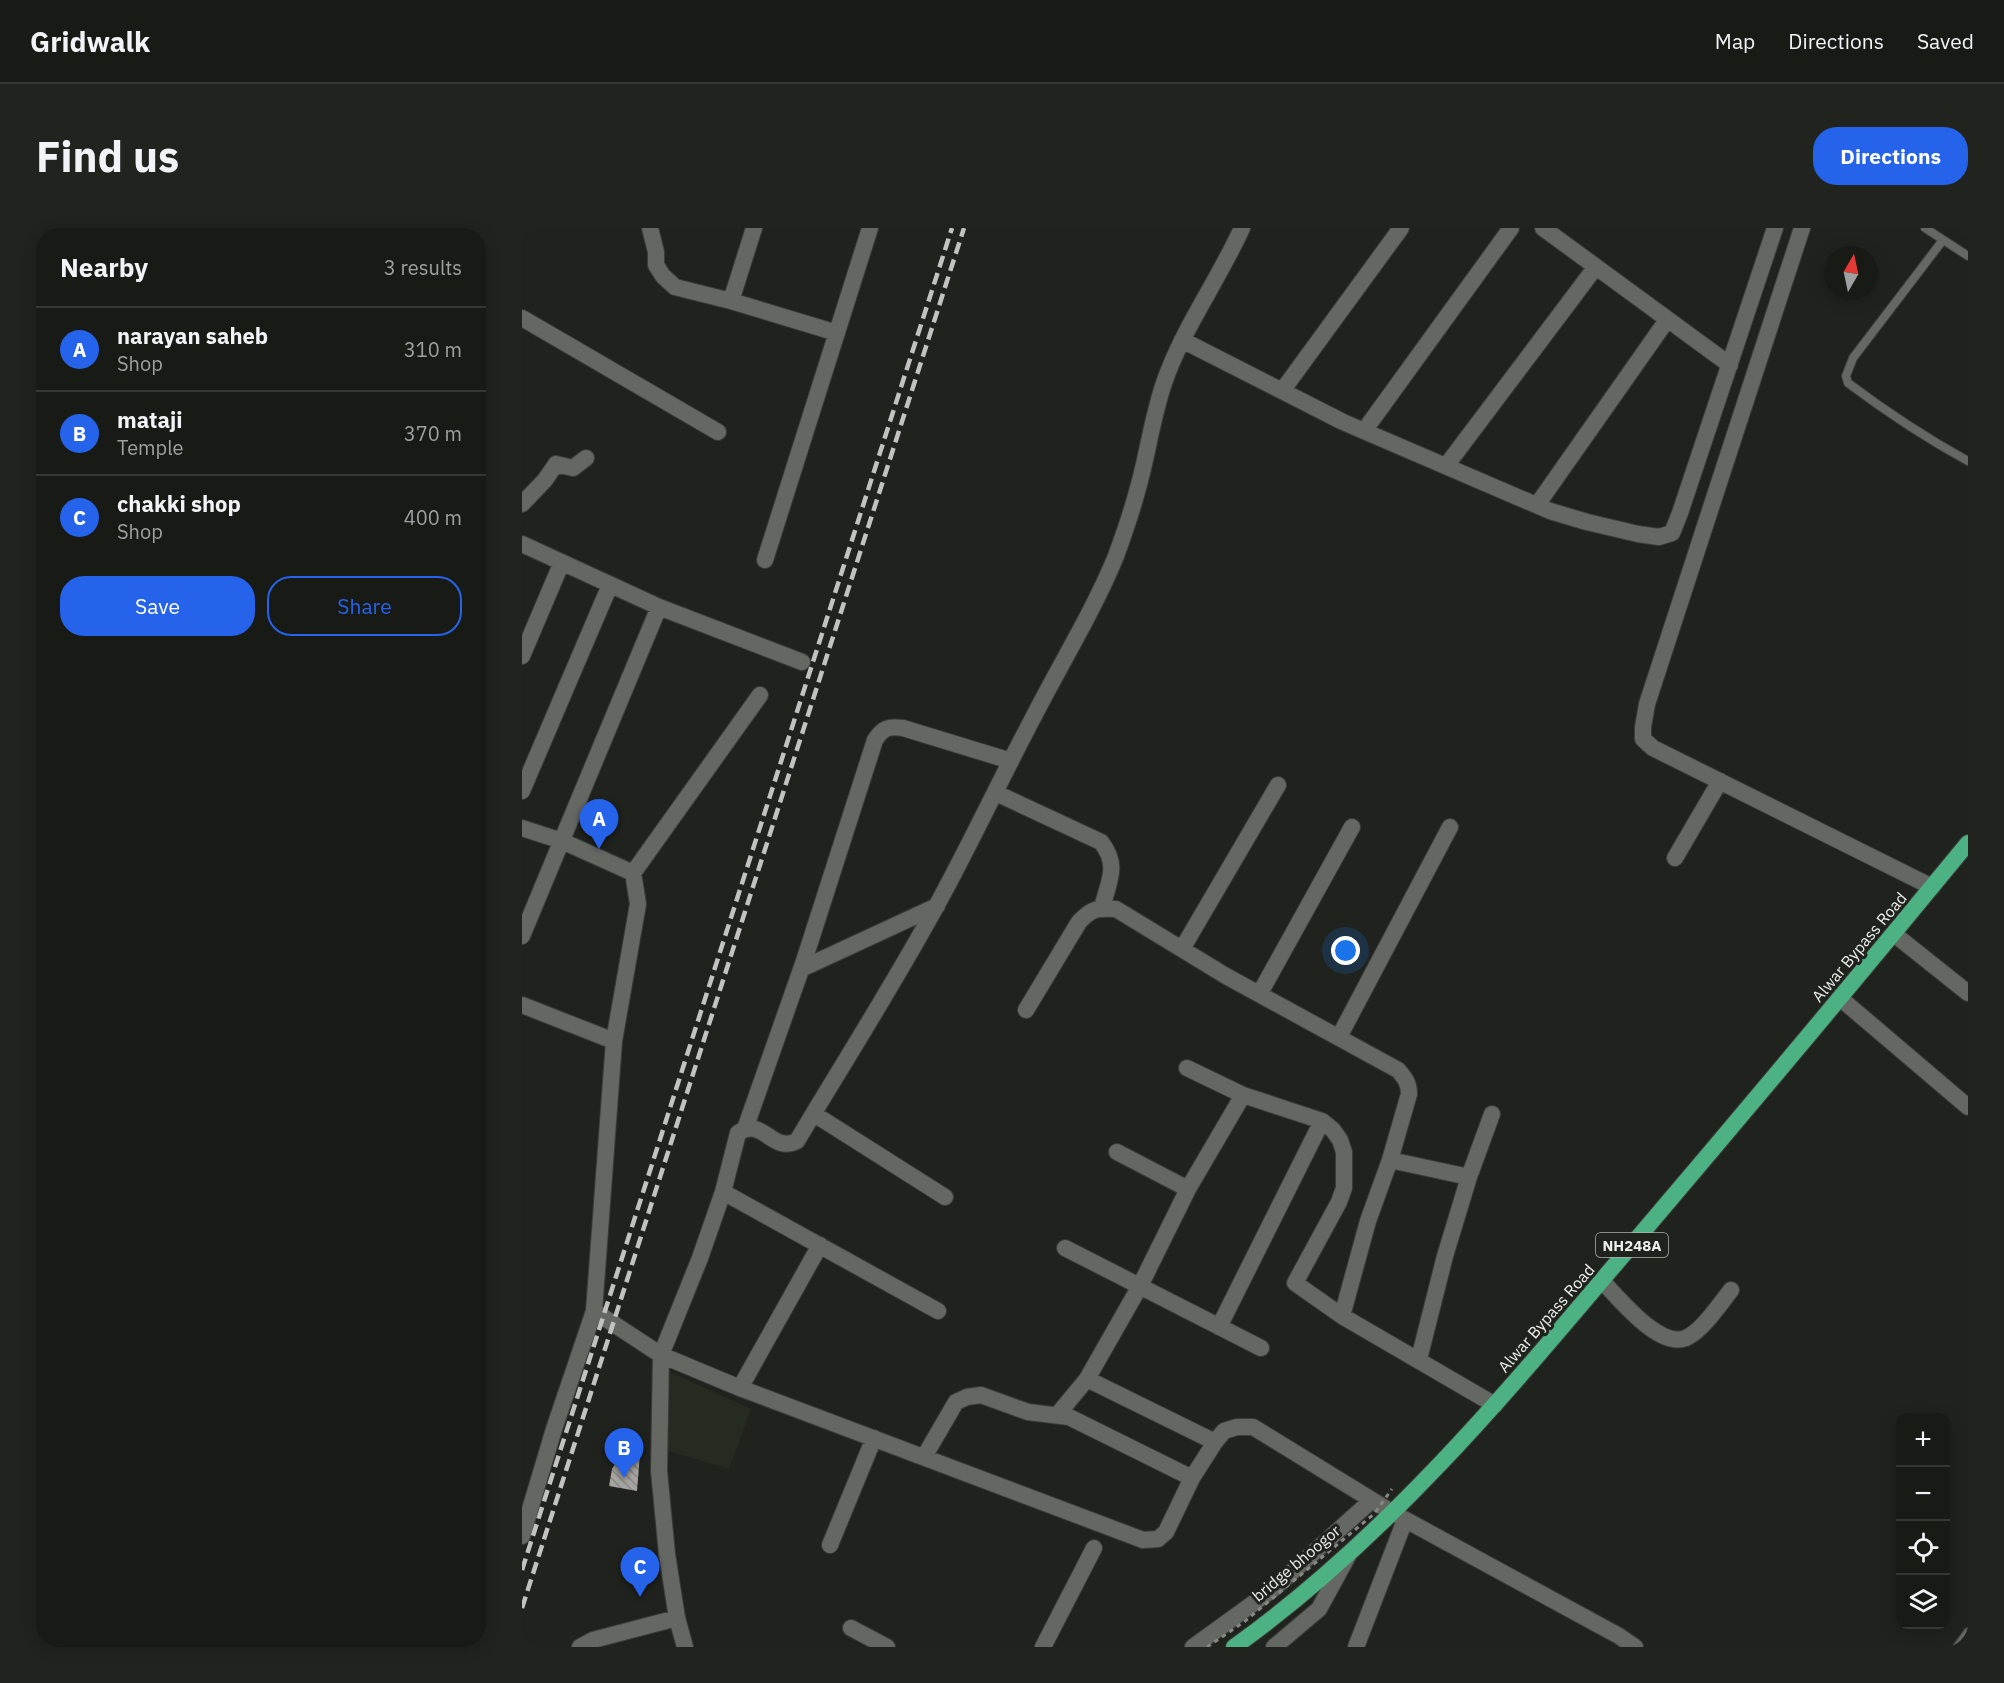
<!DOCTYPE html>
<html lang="en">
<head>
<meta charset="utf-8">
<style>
  body { margin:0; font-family:"IBM Plex Sans",sans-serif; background:#21231f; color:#f1f3f6 }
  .controls { position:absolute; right:18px; bottom:18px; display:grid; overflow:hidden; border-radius:12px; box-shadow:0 3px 15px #0003 }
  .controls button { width:54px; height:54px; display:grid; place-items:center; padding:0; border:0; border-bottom:2px solid #363835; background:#181a16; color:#f1f3f6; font:30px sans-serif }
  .compass { position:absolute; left:1302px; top:18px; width:54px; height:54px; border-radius:50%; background:#181a16; box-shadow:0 3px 15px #0003; rotate:9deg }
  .you { position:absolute; left:824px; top:723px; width:21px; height:21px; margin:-15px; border:4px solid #fff; border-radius:50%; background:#1a73e8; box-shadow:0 0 0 9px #1a73e833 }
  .badge { display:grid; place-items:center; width:39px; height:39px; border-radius:50%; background:#2563eb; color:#fff; font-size:20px; font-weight:700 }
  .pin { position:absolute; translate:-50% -50px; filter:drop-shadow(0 2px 3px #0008) }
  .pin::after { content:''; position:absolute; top:32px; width:21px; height:18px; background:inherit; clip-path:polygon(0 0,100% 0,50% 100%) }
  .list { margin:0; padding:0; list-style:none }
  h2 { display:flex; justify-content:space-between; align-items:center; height:78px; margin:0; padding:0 24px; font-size:26px }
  h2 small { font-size:20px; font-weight:400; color:#9fa1a1 }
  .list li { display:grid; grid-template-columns:39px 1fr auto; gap:18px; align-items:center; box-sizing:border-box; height:84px; padding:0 24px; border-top:2px solid #363835 }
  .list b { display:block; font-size:22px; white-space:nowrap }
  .list p { margin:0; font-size:20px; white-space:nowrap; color:#9fa1a1 }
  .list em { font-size:20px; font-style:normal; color:#9fa1a1 }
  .actions { display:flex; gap:12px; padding:18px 24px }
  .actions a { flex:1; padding:14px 0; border:2px solid #2563eb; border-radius:24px; text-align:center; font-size:21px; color:#2563eb }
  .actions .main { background:#2563eb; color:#fff }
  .icon { flex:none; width:33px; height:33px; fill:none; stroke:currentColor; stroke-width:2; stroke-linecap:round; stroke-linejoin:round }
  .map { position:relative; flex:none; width:1446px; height:1419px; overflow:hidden; border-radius:24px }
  header { display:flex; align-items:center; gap:36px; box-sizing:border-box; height:84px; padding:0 30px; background:#181a16; border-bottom:2px solid #363835 }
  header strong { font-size:28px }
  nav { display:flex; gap:33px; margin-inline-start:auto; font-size:21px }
  .intro { display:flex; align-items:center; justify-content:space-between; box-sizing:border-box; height:144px; padding:0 36px }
  h1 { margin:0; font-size:42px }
  .button { padding:15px 27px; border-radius:24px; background:#2563eb; color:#fff; font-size:21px; font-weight:700 }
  main { display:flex; gap:36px; padding:0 36px }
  aside { flex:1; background:#181a16; border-radius:24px; box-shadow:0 3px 15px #0003 }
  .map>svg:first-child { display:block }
  .built { fill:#262b21 }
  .building { fill:url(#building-back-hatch) }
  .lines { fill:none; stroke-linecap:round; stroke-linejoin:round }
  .service-casing { stroke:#3c3d3b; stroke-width:10 }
  .minor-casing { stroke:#3c3d3b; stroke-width:18 }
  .trunk-casing { stroke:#3c3d3b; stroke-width:18 }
  .service { stroke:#656762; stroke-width:8 }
  .minor { stroke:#656762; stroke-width:16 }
  .trunk { stroke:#4cb283; stroke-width:16 }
  .rail { stroke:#c2c3c1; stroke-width:4.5; stroke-dasharray:12 6; stroke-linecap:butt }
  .path-bridge { stroke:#868885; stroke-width:3; stroke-dasharray:4.5 4.5; stroke-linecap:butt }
  .labels { text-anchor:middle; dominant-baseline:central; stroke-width:6; stroke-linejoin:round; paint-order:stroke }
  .shield { fill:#20221e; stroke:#b1b2b0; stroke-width:1.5 }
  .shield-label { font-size:15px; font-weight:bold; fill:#eff0ee }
  .street-label { font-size:16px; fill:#eff0ee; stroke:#20221e }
</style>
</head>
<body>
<header>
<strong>Gridwalk</strong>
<nav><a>Map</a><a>Directions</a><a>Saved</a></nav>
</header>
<div class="intro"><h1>Find us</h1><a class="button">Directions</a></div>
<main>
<aside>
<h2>Nearby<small>3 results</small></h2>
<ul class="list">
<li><span class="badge">A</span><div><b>narayan saheb</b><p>Shop</p></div><em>310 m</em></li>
<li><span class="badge">B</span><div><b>mataji</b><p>Temple</p></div><em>370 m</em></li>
<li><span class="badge">C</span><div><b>chakki shop</b><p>Shop</p></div><em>400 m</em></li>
</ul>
<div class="actions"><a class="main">Save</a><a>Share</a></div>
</aside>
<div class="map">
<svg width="1446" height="1419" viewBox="0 0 1446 1419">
  <defs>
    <pattern id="building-back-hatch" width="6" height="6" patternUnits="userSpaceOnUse" patternTransform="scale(1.5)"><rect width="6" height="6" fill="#a7a5a0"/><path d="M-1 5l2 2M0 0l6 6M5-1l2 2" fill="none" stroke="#8a8985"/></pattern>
  </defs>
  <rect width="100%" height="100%" fill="#20221e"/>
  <path class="built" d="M 148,1144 L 229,1181 L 207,1241 L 143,1222 Z"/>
  <path class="building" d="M 100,1224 L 118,1226 L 115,1263 L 87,1258 L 90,1241 Z"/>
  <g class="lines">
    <g class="service-casing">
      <path id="service" d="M 1403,0 L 1446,28
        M 1421,12 L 1331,130 L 1324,148 L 1326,155 C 1366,185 1402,209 1446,233
        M 1435,1419 L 1446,1404"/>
    </g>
    <g class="minor-casing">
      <path id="minor" d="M 128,0 L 134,24 L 134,37 L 141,48 L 153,59 L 209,73 L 315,105
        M 1021,0 L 1208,137
        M 1280,0 L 1125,476 L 1121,499 L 1121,511 L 1131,520 L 1410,659
        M 209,73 L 232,0
        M 0,90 L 196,204
        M 660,112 L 821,194 L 1028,283 L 1065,294 L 1116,306 L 1137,309 L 1150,305 L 1158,285 L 1253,0
        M 760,163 L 879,0
        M 842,203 L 989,0
        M 924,238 L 1073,40
        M 0,276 L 23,252 L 34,236 L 51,240 L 64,230
        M 1015,277 L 1145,92
        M 0,316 L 137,379 L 280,434
        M 243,332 L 348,0
        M 0,428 L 40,334
        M 0,563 L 88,357
        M 474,565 L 579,614 C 598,638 586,654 580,680
        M 0,600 L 40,613 L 111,645 L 116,676 L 92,813 L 72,1083 L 32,1201 L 0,1308
        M 1153,630 L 1198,553
        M 111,645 L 238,467
        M 1372,706 L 1446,765
        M 0,708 L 137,379
        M 660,721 L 756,557
        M 279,741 L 415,678
        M 738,765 L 830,599
        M 1318,770 L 1446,879
        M 0,777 L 92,813
        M 504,782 L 557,694 C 570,680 575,680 594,681 L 704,748 L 876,842 C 883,850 887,855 887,866 L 868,932 L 947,949
        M 817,809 L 928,599
        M 665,840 L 721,867 L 800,893 L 811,902 L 818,912 L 822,924 L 822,960 L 817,974 L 773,1055 L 820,1088 L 973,1177
        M 292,886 L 423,969
        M 223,901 L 282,733 L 353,512 C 361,500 366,498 381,500 L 489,533
        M 595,924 L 666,961
        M 201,964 L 416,1083
        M 543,1020 L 739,1120
        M 1080,1053 C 1097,1070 1137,1121 1164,1110 C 1180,1103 1198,1076 1209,1062
        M 72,1083 L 139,1127 L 218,1160 L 621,1312 L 636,1311 L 644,1304 L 670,1250 L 693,1214 L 702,1203 L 715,1199 L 731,1199 L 871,1285 L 1097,1408 L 1113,1419
        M 820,1088 L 846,993 L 868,932
        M 697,1099 L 800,893
        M 897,1131 L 923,1028 L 947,949 L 970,886
        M 565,1151 L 693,1214
        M 218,1160 L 298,1017
        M 536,1186 L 565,1151 L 618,1058 L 666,961 L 721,867
        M 402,1229 L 434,1174 L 445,1169 L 459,1167 L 506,1184 L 547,1189 L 670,1250
        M 308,1317 L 352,1210
        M 329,1400 L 365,1419
        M 58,1419 L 71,1412 L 155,1390
        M 163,1419 L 155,1390 L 145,1326 L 137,1243 L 139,1127 L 178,1030 L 201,964 L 216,905 C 241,888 250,926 275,913 C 322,834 372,756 416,675 C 450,613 479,550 512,488 C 539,435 571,384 594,328 C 602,306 610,283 616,260 C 626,225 630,190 642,155 C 661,100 696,53 720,0
        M 521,1419 L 572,1320
        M 671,1419 L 751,1361 L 850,1272
        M 752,1419 L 797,1381 L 826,1328
        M 834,1419 L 883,1292"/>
    </g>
    <g class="trunk-casing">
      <path id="trunk" d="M 712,1419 C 866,1309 987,1162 1108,1019 C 1222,885 1335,750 1446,615"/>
    </g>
    <use href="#service" class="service"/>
    <use href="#minor" class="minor"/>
    <use href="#trunk" class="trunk"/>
    <path class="rail" d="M 0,1342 L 430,0
      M 0,1380 L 442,0"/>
    <path class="path-bridge" d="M 685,1419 L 722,1394 L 852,1286 L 870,1261"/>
  </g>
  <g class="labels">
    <rect class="shield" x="1074" y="1005" width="72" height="24" rx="4.5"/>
    <g class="shield-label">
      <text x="1110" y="1017">NH248A</text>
    </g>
    <g class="street-label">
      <text transform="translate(1337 719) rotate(-50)">Alwar Bypass Road</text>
      <text transform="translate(1024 1090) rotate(-49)">Alwar Bypass Road</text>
      <text transform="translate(774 1335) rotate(-40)">bridge bhoogor</text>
    </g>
  </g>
</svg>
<div class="controls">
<button>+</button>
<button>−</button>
<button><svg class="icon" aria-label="locate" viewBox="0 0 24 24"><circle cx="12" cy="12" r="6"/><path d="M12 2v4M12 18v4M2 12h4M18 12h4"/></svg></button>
<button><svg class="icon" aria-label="layers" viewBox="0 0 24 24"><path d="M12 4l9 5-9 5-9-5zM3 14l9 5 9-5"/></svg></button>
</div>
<svg class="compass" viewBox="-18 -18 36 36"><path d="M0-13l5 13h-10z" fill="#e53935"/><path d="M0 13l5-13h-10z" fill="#9fa1a1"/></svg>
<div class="you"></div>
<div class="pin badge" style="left:77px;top:621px">A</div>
<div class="pin badge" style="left:102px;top:1250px">B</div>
<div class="pin badge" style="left:118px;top:1369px">C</div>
</div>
</main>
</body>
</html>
